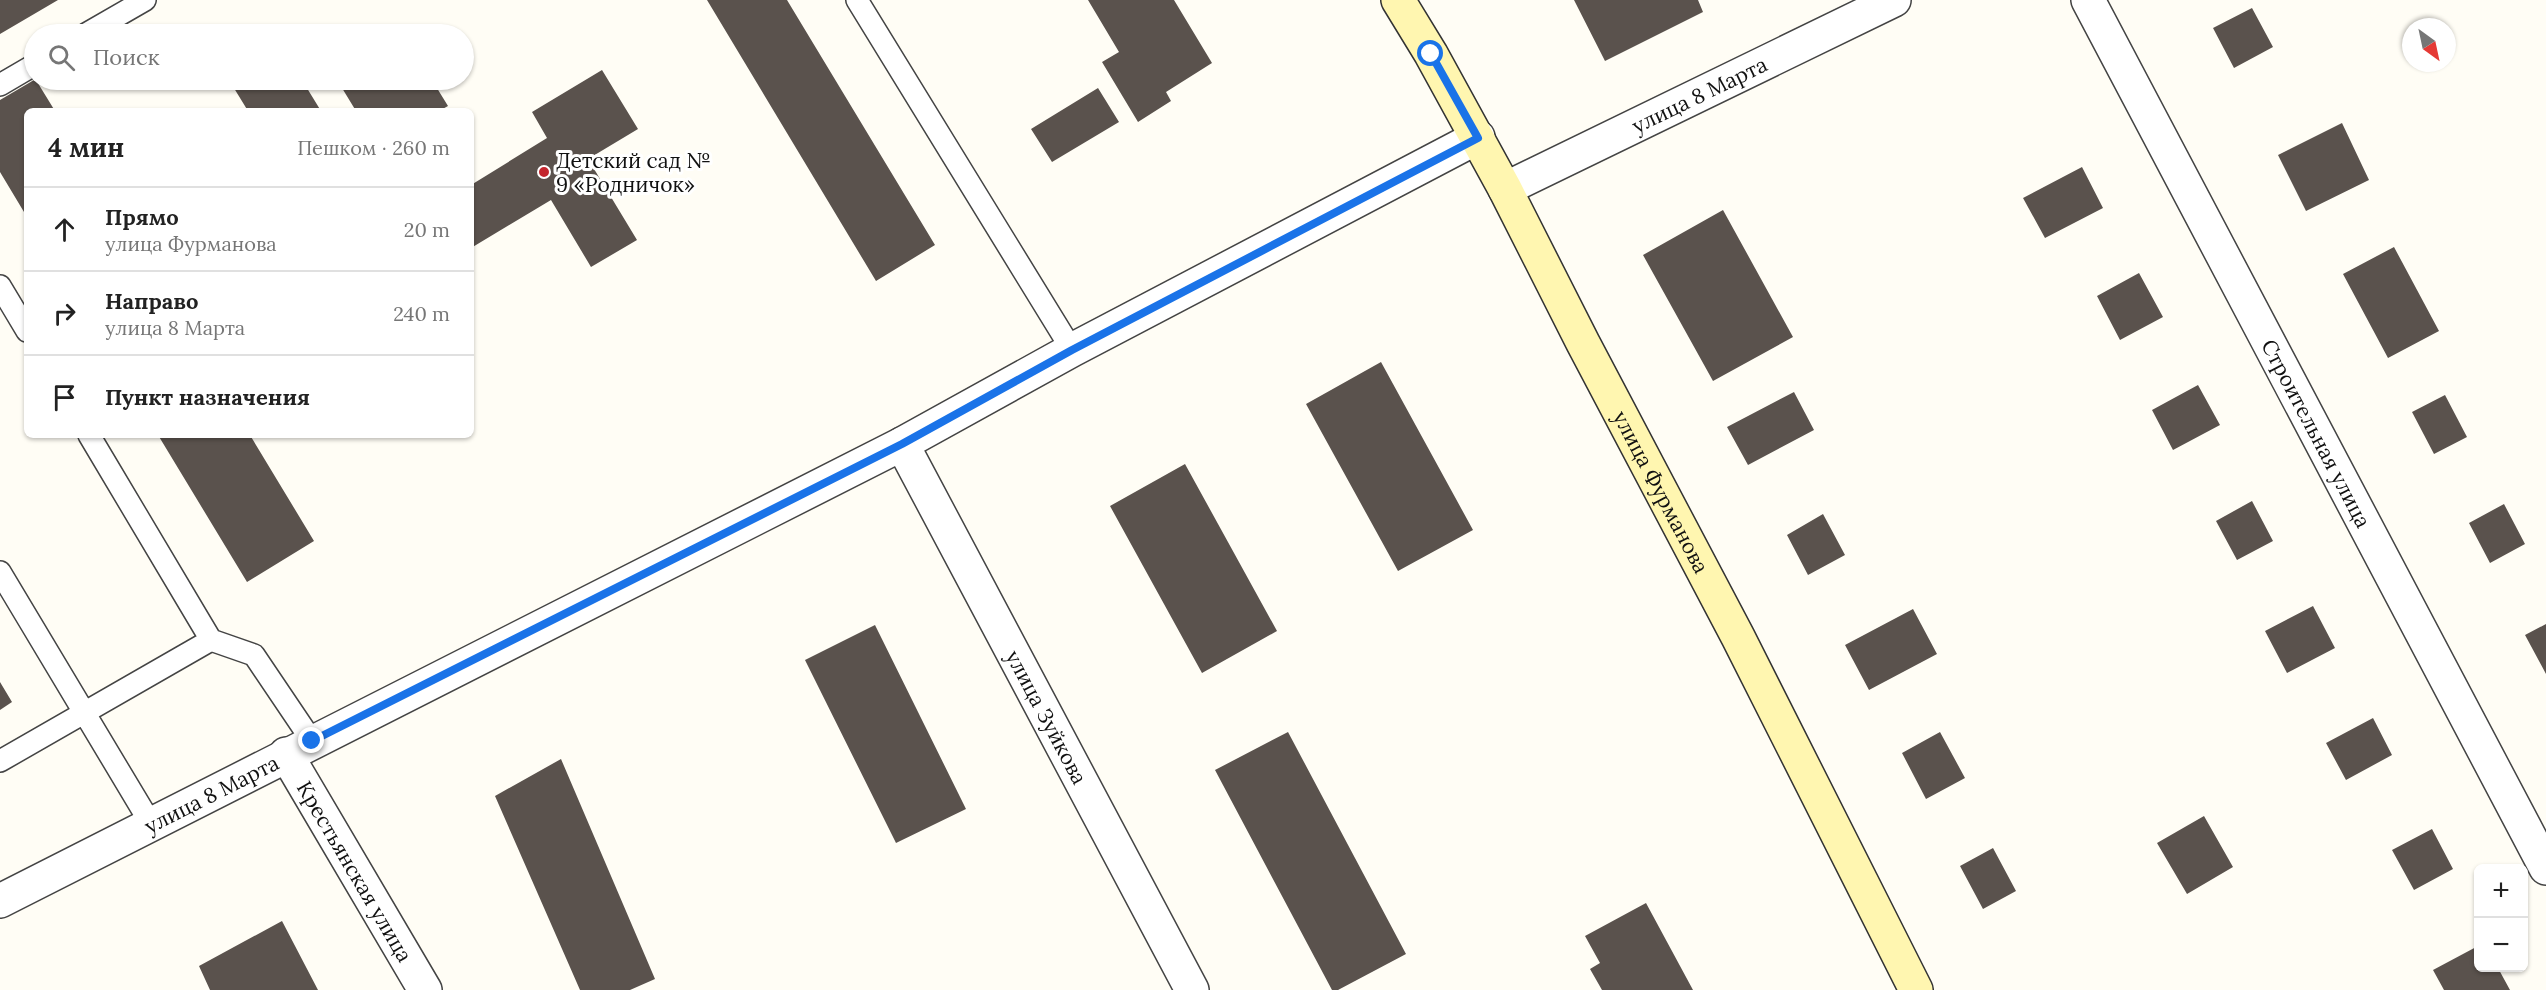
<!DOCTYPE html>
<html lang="ru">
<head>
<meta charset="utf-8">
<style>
  body { margin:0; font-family:Lora,serif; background:#f6f6f6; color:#222 }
  .controls { position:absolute; right:18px; bottom:18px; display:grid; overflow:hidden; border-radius:9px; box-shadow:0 2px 4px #0004 }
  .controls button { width:54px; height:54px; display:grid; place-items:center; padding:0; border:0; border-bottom:2px solid #e0e0e0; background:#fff; color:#222; font:30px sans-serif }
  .compass { position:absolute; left:2402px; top:18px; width:54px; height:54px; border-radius:50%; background:#fff; box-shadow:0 2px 4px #0004; rotate:147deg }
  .stop { position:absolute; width:18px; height:18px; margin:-14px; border:4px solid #1a73e8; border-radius:50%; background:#fff }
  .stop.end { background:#1a73e8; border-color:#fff; box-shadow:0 2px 6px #0008 }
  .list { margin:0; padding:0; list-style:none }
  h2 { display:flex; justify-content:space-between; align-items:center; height:78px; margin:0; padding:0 24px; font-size:26px }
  h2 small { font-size:20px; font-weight:400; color:#767676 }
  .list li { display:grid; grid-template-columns:39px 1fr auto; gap:18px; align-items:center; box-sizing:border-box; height:84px; padding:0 24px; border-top:2px solid #e0e0e0 }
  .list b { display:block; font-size:22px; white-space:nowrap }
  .list p { margin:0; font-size:20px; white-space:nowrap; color:#767676 }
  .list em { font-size:20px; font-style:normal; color:#767676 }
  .icon { flex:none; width:33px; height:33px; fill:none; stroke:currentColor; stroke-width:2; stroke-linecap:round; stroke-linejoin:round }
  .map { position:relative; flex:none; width:2546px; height:990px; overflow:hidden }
  .search { position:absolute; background:#fff; box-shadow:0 2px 4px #0004; left:24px; top:24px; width:450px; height:66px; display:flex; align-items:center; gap:15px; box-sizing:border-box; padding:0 21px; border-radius:33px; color:#767676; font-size:22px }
  .panel { position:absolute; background:#fff; box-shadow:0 2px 4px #0004; left:24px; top:108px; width:450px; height:330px; border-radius:9px }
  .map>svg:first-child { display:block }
  .building { fill:#5a524d }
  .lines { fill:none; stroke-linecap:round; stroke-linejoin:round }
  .service-casing { stroke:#444; stroke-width:24 }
  .minor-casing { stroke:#444; stroke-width:36 }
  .secondary-casing { stroke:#333; stroke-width:36 }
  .service { stroke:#fff; stroke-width:21 }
  .minor { stroke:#fff; stroke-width:33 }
  .secondary { stroke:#fff6b0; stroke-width:33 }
  .route { stroke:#1a73e8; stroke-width:8 }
  .poi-dot { fill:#c4262e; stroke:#fff; stroke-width:2 }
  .labels { text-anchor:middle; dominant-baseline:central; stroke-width:6; stroke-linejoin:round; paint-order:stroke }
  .street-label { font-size:21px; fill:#111; stroke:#fff }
  .poi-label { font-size:21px; fill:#111; stroke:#fff; text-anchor:start }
</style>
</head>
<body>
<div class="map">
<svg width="2546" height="990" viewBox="0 0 2546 990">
  <rect width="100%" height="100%" fill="#fffdf5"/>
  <path class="building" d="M 0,0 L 58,0 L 0,34 Z
    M 707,0 L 787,0 L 935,245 L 876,281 Z
    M 1088,0 L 1174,0 L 1212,63 L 1166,92 L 1171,101 L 1138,122 L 1102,62 L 1119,52 Z
    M 1574,0 L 1698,0 L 1703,12 L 1605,61 Z
    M 2252,8 L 2273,47 L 2234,68 L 2213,28 Z
    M 602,70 L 638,129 L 588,159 L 637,240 L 591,267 L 551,200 L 471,248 L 471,185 L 547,138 L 532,112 Z
    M 34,80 L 36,80 L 55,111 L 27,111 L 27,217 L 0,172 L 0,100 Z
    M 229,80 L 302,80 L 321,111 L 248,111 Z
    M 356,80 L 432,80 L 448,106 L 439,111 L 356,111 L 342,88 Z
    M 1098,88 L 1119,122 L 1052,162 L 1031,129 Z
    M 2342,123 L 2369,180 L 2306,211 L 2278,155 Z
    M 2082,167 L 2103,208 L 2045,238 L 2023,198 Z
    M 1723,210 L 1793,337 L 1713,381 L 1643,255 Z
    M 2394,247 L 2439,331 L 2388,358 L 2343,274 Z
    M 2139,273 L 2163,317 L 2120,340 L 2097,296 Z
    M 1381,362 L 1473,530 L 1398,571 L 1306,404 Z
    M 2198,385 L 2220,425 L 2173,450 L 2152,410 Z
    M 1794,392 L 1814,430 L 1748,465 L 1727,427 Z
    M 2445,395 L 2467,437 L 2434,454 L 2412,412 Z
    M 158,435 L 250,435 L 314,541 L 247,582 Z
    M 1185,464 L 1277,631 L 1202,673 L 1110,506 Z
    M 2252,501 L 2273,541 L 2237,560 L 2216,521 Z
    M 2504,504 L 2525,544 L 2490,563 L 2469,523 Z
    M 1823,514 L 1845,555 L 1808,575 L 1787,535 Z
    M 2313,606 L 2335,648 L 2287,673 L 2265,631 Z
    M 1913,609 L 1937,654 L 1869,690 L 1845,645 Z
    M 2546,624 L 2546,674 L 2525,635 Z
    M 875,625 L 966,809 L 896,843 L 805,660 Z
    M 0,682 L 12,702 L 0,710 Z
    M 2373,718 L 2392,755 L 2346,780 L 2326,743 Z
    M 1288,732 L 1406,954 L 1338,990 L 1332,990 L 1215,770 Z
    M 1940,732 L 1965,778 L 1926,799 L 1902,753 Z
    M 561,759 L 655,979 L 630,990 L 580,990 L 495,796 Z
    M 2204,816 L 2233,867 L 2187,894 L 2157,843 Z
    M 2432,829 L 2453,869 L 2414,890 L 2392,850 Z
    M 1993,848 L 2016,891 L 1983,909 L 1960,866 Z
    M 1646,903 L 1693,990 L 1602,990 L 1590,969 L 1600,963 L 1585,936 Z
    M 282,921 L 318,990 L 210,990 L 199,966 Z
    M 2478,946 L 2478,968 L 2498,968 L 2510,990 L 2444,990 L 2433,970 Z"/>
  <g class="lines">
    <g class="service-casing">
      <path id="service" d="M 857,0 L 1072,350
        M 86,34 L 145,0
        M 0,85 L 34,65
        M 0,286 L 27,331
        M 89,435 L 211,640 L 254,655 L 312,741
        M 0,572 L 151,824
        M 0,761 L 211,640"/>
    </g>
    <g class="minor-casing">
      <g id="minor">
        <path id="s1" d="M 2088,0 L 2546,868"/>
        <path id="s2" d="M 1505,189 L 1894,0"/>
        <path id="s3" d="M 902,444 L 1192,990"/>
        <path id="s4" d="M 286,754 L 425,990"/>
        <path id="s5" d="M 0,901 L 902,444 L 1072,350 L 1478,137"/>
      </g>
    </g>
    <g class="secondary-casing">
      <g id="secondary">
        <path id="s6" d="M 1398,0 L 1431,54 L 1505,189 L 1583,343 L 1738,637 L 1916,990"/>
      </g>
    </g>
    <use href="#service" class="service"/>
    <use href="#minor" class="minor"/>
    <use href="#secondary" class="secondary"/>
  </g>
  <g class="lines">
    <path class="route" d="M 312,741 L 902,444 L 1072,350 L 1478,138 L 1431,54"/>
  </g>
  <circle class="poi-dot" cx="544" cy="172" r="6"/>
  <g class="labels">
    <g class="street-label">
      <text stroke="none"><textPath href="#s2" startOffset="216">улица 8 Марта</textPath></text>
      <text stroke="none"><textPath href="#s1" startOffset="490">Строительная улица</textPath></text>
      <text stroke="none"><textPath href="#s6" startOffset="558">улица Фурманова</textPath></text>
      <text stroke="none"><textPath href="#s3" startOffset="309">улица Зуйкова</textPath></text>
      <text stroke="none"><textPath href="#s5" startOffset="237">улица 8 Марта</textPath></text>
      <text stroke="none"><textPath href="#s4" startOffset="136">Крестьянская улица</textPath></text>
    </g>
    <g class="poi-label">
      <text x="556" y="160">Детский сад №<tspan x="556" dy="24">9 «Родничок»</tspan></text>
    </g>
  </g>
</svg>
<div class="controls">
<button>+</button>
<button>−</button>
</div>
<svg class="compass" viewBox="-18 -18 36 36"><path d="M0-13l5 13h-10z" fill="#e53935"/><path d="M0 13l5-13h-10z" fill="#767676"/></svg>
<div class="stop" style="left:1431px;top:54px"></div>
<div class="stop end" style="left:312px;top:741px"></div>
<div class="search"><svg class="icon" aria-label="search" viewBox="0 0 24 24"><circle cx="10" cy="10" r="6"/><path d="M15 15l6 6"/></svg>Поиск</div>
<section class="panel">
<h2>4 мин<small>Пешком · 260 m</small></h2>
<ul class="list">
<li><svg class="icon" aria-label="ahead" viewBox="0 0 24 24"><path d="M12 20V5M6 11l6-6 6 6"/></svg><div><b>Прямо</b><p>улица Фурманова</p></div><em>20 m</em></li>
<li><svg class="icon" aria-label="right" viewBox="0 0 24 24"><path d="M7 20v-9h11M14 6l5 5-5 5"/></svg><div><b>Направо</b><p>улица 8 Марта</p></div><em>240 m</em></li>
<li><svg class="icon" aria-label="arrive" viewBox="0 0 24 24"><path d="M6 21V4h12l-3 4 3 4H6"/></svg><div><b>Пункт назначения</b></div></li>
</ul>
</section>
</div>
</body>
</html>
